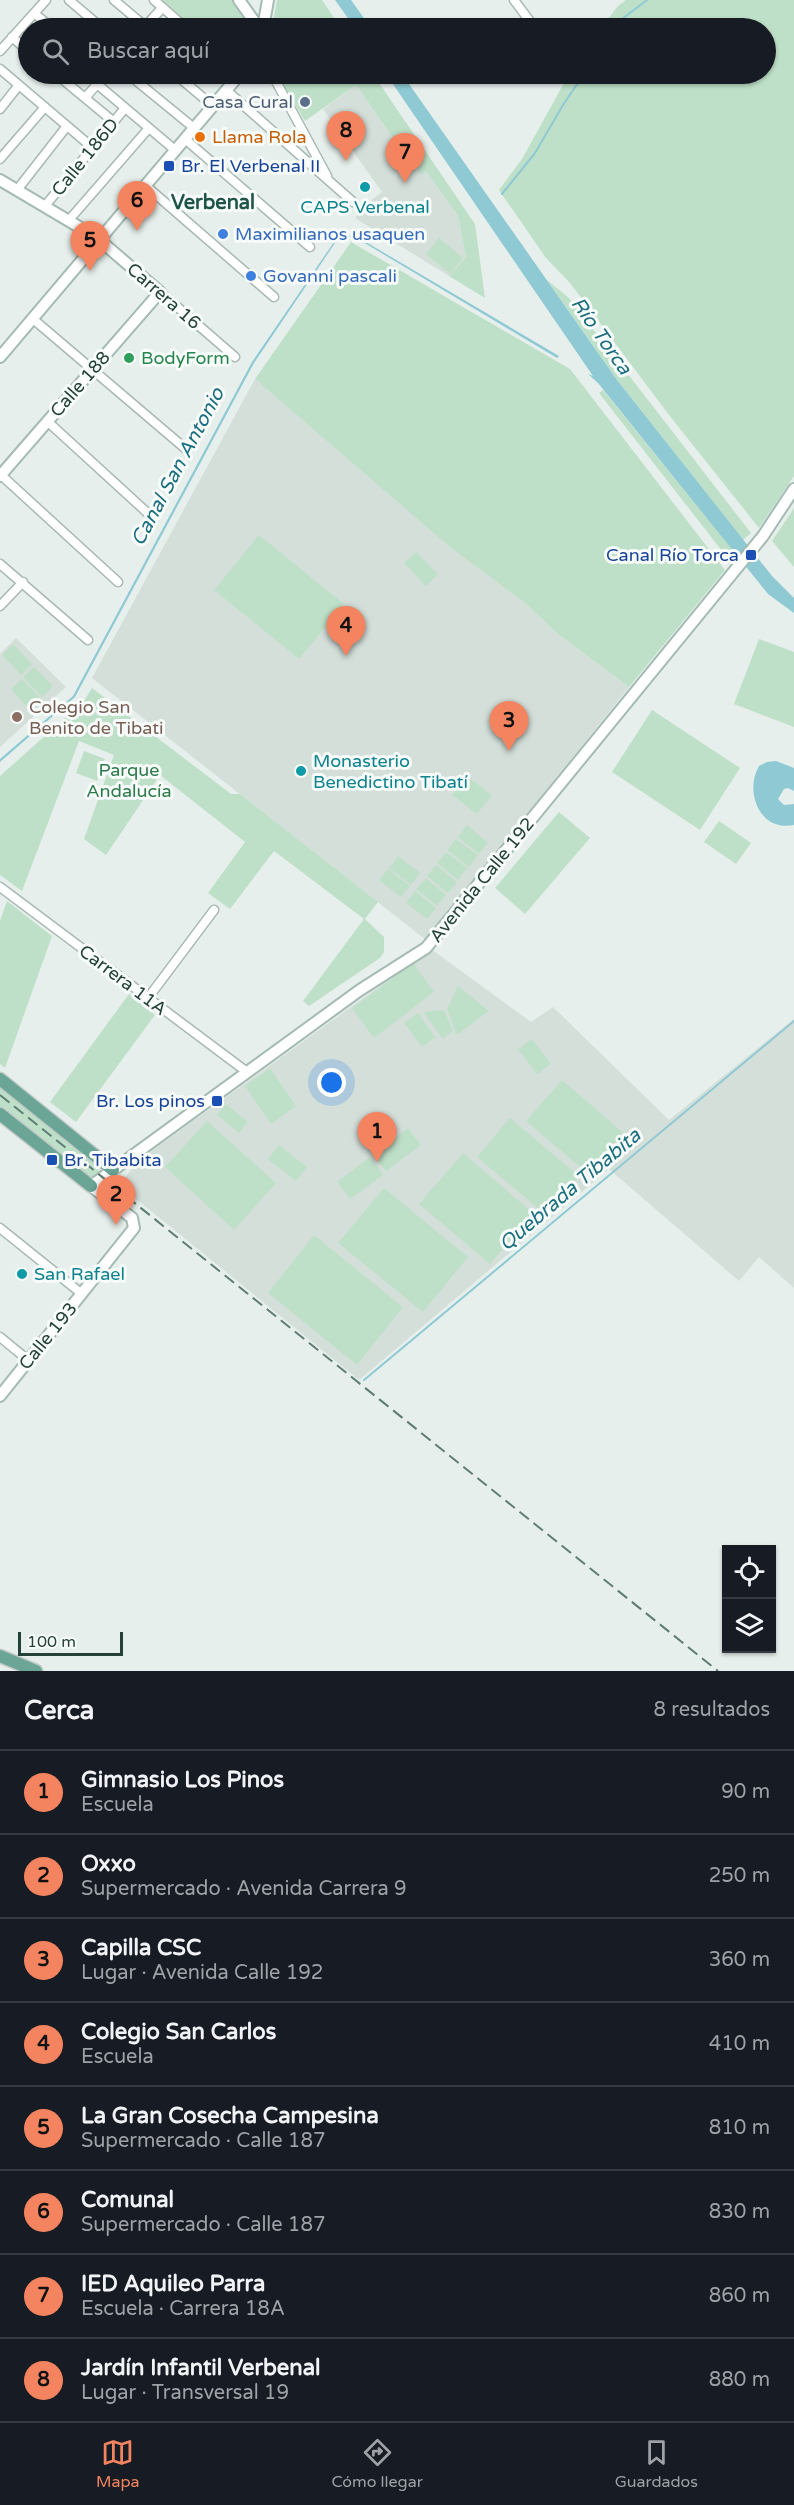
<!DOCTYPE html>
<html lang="es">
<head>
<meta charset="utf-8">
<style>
  body { margin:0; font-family:"Varela Round",sans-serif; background:#20242c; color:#f1f3f6 }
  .controls { position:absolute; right:18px; bottom:18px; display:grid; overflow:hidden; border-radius:0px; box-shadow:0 2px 4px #0004 }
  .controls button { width:54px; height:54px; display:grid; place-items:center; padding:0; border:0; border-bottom:2px solid #363941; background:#171b24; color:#f1f3f6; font:30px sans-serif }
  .scale { position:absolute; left:18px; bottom:15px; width:105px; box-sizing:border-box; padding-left:6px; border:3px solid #24423a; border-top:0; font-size:16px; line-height:21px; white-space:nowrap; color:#24423a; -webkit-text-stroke:4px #f7fbf9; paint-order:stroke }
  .you { position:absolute; left:332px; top:1083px; width:21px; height:21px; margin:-15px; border:4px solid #fff; border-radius:50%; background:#1a73e8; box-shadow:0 0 0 9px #1a73e833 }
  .badge { display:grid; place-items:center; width:39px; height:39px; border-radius:50%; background:#f4845f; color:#111; font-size:20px; font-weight:700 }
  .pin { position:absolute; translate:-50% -50px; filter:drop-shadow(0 2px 3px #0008) }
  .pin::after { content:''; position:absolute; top:32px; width:21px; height:18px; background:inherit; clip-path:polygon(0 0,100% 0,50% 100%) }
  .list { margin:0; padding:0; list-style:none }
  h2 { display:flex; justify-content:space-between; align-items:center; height:78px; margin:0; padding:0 24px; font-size:26px }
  h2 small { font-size:20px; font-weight:400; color:#9ea1a6 }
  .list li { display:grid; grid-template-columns:39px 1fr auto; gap:18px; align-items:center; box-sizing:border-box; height:84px; padding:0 24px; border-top:2px solid #363941 }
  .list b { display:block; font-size:22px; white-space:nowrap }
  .list p { margin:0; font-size:20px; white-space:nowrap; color:#9ea1a6 }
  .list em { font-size:20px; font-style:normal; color:#9ea1a6 }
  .icon { flex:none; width:33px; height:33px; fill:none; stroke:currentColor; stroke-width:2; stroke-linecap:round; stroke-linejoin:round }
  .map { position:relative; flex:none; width:794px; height:1671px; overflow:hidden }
  .search { position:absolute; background:#171b24; box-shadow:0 2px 4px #0004; left:18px; right:18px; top:18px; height:66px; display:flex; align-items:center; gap:15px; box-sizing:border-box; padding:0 21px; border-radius:33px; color:#9ea1a6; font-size:22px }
  .sheet { height:750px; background:#171b24 }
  nav { display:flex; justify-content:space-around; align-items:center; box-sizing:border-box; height:84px; border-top:2px solid #363941; background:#171b24; font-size:16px; color:#9ea1a6 }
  nav a { display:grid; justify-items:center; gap:3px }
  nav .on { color:#f4845f }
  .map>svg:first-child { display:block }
  .built { fill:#d4dfda }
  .green { fill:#bfe0c8 }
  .water { fill:#8ec9d4 }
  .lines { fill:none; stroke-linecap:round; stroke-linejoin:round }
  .stream { stroke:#8ec9d4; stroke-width:2 }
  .street-casing { stroke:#a8b8b2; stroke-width:11 }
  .secondary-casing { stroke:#a4bbb3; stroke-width:14 }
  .primary-casing { stroke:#c2cac8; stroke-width:15 }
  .street { stroke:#fff; stroke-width:8 }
  .secondary { stroke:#fff; stroke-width:10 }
  .primary { stroke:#6aa596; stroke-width:12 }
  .rail { stroke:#5f7d75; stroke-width:2; stroke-dasharray:12 6; stroke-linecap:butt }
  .service-dot { fill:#5c6f8a; stroke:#f7fbf9; stroke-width:2 }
  .food-dot { fill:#e8710a; stroke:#f7fbf9; stroke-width:2 }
  .transit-dot { fill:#1a4fb4; stroke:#f7fbf9; stroke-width:2 }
  .culture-dot { fill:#0f9aa8; stroke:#f7fbf9; stroke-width:2 }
  .shop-dot { fill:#3f7fe0; stroke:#f7fbf9; stroke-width:2 }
  .leisure-dot { fill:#2e9e5b; stroke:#f7fbf9; stroke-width:2 }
  .education-dot { fill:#8d6e63; stroke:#f7fbf9; stroke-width:2 }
  .labels { text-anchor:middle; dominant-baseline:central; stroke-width:6; stroke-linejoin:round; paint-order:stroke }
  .service-label { font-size:18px; fill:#4e5e75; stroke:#f7fbf9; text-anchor:end }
  .food-label { font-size:18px; fill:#c56008; stroke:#f7fbf9; text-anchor:start }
  .street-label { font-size:18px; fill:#24423a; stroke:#f7fbf9 }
  .transit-label { font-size:18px; fill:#164399; stroke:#f7fbf9; text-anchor:start }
  .culture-label { font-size:18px; fill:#0d838f; stroke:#f7fbf9; text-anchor:start }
  .shop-label { font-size:18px; fill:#366cbe; stroke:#f7fbf9; text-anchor:start }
  .leisure-label { font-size:18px; fill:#27864d; stroke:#f7fbf9; text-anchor:start }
  .education-label { font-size:18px; fill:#785e54; stroke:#f7fbf9; text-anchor:start }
  .park-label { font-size:18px; fill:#2d7a4b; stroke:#f7fbf9 }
  .neighbourhood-label { font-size:20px; font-weight:bold; fill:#1f5548; stroke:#f7fbf9 }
  .water-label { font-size:20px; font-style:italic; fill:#1c6f80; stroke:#f7fbf9 }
</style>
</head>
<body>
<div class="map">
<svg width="794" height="1671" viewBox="0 0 794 1671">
  <rect width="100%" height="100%" fill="#e6efeb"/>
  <path class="built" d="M 356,85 L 414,168 L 426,171 L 458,216 L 466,257 L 449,276 L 355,218 L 365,205 L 382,192 L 323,109 Z
    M 255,379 L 349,459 L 525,603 L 558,634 L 629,687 L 426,940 L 92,678 Z
    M 16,638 L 66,687 L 0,747 L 0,654 Z
    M 431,949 L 531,1022 L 553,1007 L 669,1120 L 794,1019 L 794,1288 L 759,1257 L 739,1281 L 609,1169 L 359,1380 L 119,1185 L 139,1160 Z"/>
  <path class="green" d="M 162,0 L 233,0 L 253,28 L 194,28 Z
    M 277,0 L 322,0 L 341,28 L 272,28 Z
    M 626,0 L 794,0 L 794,476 L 759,528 L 669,415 L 570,283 L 546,258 L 499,190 L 522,159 L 569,74 L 766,74 L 766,28 L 601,28 L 618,6 Z
    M 277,74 L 373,74 L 475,224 L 485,298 L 449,276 L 466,257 L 458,216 L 426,171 L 421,175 L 416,167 L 414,168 L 356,85 L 305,121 Z
    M 439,238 L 463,258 L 450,274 L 426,254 Z
    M 351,242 L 570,369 L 725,570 L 629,687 L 558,634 L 525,603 L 450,547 L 255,379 Z
    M 547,280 L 569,298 L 751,533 L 743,540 L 617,380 Z
    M 603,390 L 733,550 L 726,556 L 599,393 Z
    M 794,508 L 794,567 L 772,541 Z
    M 259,535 L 344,604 L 299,659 L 214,590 Z
    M 416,552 L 438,574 L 426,586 L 404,563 Z
    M 759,639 L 794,652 L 794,727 L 734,704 Z
    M 13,644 L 32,664 L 21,675 L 2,655 Z
    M 34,667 L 53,686 L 42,697 L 23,677 Z
    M 22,679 L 40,698 L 29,709 L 11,689 Z
    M 92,688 L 231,794 L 240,794 L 378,902 L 365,919 L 384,937 L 384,952 L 380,958 L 309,1006 L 303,1001 L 364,919 L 274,851 L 230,909 L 208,893 L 245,842 L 160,775 L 106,855 L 84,839 L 114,755 L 79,741 L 22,891 L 0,875 L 0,776 L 84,701 Z
    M 652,710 L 740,768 L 700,830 L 612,772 Z
    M 84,751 L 105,759 L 97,781 L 76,773 Z
    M 467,776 L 492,795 L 477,814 L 452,795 Z
    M 559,812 L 590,838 L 525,914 L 495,888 Z
    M 719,821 L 751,843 L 736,864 L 704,842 Z
    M 467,825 L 488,843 L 479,854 L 458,837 Z
    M 456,839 L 478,855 L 469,867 L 447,850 Z
    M 446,852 L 467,868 L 458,880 L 437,863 Z
    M 398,856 L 420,873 L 411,885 L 389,868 Z
    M 436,865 L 457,882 L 448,893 L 427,876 Z
    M 388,869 L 410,886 L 401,897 L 379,880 Z
    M 426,878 L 446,895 L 437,906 L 416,889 Z
    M 415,891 L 436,908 L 427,919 L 406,903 Z
    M 7,901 L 52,936 L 5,1068 L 0,1064 L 0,921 Z
    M 413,963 L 434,992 L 374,1038 L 352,1008 Z
    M 458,986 L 489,1011 L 457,1035 L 447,1009 Z
    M 129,994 L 155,1015 L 76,1122 L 50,1102 Z
    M 444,1010 L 453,1030 L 443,1039 L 423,1012 Z
    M 418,1013 L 435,1037 L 422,1047 L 404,1023 Z
    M 532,1039 L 551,1064 L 537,1074 L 518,1049 Z
    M 270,1068 L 296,1106 L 271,1124 L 245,1086 Z
    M 562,1080 L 626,1135 L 591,1176 L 526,1121 Z
    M 0,1086 L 98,1166 L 96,1168 L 100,1171 L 92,1178 L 88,1174 L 86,1176 L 0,1108 Z
    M 226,1104 L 248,1122 L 239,1133 L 217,1115 Z
    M 510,1118 L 579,1176 L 546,1215 L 477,1157 Z
    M 207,1121 L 276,1183 L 234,1230 L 165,1167 Z
    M 408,1128 L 421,1145 L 386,1171 L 373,1155 Z
    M 279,1145 L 307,1167 L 296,1181 L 268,1159 Z
    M 463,1153 L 533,1213 L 490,1264 L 419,1204 Z
    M 370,1157 L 383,1175 L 350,1199 L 337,1182 Z
    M 384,1188 L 468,1257 L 423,1312 L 338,1243 Z
    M 314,1235 L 403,1307 L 357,1365 L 268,1293 Z"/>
  <path class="water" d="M 335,0 L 351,0 L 371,28 L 355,28 Z
    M 386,74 L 402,74 L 617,380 L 772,576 L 794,598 L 794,613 L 768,594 L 598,383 L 588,374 L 593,376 Z
    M 347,235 L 359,238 L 559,356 L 557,358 L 358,239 C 349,236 343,237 335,243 L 254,363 L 75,697 L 0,762 L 0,759 L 73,696 L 252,362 L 334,242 Z
    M 776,761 L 794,768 L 794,791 L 788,788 L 784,789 L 778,799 L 784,805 L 794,804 L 794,825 C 760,832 744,792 759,766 L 767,762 Z"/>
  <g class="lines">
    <path class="stream" d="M 616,28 L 622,19 L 647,0
      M 502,194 L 535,153 L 563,105 L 584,74
      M 364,1380 L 794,1021"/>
    <g class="street-casing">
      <path id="street" d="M 69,0 L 102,28
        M 114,0 L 146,27
        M 154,0 L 186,28
        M 514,0 L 535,28
        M 34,13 L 52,28
        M 144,28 L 162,8
        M 12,37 L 28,51
        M 0,51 L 46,0
        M 0,69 L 93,148
        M 56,74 L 114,122
        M 128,74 L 194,128
        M 175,74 L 213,106
        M 272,74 L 327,176
        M 97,84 L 175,150
        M 226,90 L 353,202
        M 85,98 L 106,74
        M 0,109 L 19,85
        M 185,139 L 310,247
        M 0,159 L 45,107
        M 146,186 L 274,297
        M 17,190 L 67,126
        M 45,206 L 125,108
        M 69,220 L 149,128
        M 160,292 L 235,357
        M 33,319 L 187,450
        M 47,421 L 152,517
        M 1,475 L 118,582
        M 0,564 L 88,640
        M 0,606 L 23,582
        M 0,887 L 247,1072
        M 148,998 L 214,910
        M 0,1228 L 82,1294
        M 0,1337 L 28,1360"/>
    </g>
    <g class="secondary-casing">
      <path id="secondary" d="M 239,0 L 259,28
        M 263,28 L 268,0
        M 0,180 L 96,237 L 160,292 L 0,476
        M 0,357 L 240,74
        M 0,1396 L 134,1228 L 132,1218 L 91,1186 L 360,990 L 426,948 L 763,536 L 794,489"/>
    </g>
    <g class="primary-casing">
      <path id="primary" d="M 0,1079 L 113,1170
        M 0,1114 L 91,1186
        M 0,1656 L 36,1671"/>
    </g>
    <use href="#street" class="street"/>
    <use href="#secondary" class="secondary"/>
    <use href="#primary" class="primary"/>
    <path class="rail" d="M 0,1095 L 718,1671"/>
  </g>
  <circle class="service-dot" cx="305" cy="102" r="6"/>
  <circle class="food-dot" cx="200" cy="137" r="6"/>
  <g class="transit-dot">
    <rect x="163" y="160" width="12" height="12" rx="3"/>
    <rect x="745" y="549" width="12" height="12" rx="3"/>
    <rect x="211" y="1095" width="12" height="12" rx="3"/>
    <rect x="46" y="1154" width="12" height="12" rx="3"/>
  </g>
  <g class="culture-dot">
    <circle cx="365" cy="187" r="6"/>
    <circle cx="301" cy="771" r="6"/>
    <circle cx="22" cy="1274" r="6"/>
  </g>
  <g class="shop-dot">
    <circle cx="223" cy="234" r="6"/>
    <circle cx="251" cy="276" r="6"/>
  </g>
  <circle class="leisure-dot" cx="129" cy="358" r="6"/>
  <circle class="education-dot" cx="17" cy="717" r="6"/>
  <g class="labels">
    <g class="service-label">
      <text x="293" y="102">Casa Cural</text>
    </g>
    <g class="food-label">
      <text x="212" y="137">Llama Rola</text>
    </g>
    <g class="street-label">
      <text transform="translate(85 157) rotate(-51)">Calle 186D</text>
      <text transform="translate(164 296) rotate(41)">Carrera 16</text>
      <text transform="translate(80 384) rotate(-49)">Calle 188</text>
      <text transform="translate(482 880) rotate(-51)">Avenida Calle 192</text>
      <text transform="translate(123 980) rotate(37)">Carrera 11A</text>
      <text transform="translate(48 1336) rotate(-51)">Calle 193</text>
    </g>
    <g class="transit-label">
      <text x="181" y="166">Br. El Verbenal II</text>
      <text x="739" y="555" text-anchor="end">Canal Río Torca</text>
      <text x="205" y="1101" text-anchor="end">Br. Los pinos</text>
      <text x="64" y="1160">Br. Tibabita</text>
    </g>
    <g class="culture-label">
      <text x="365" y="207" text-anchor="middle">CAPS Verbenal</text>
      <text x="313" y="761">Monasterio<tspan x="313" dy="21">Benedictino Tibatí</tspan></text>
      <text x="34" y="1274">San Rafael</text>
    </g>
    <g class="shop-label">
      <text x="235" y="234">Maximilianos usaquen</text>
      <text x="263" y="276">Govanni pascali</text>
    </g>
    <g class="leisure-label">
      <text x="141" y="358">BodyForm</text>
    </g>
    <g class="education-label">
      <text x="29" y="707">Colegio San<tspan x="29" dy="21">Benito de Tibati</tspan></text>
    </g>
    <g class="park-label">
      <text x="129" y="770">Parque<tspan x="129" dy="21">Andalucía</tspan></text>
    </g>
    <g class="neighbourhood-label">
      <text x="213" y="203">Verbenal</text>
    </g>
    <g class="water-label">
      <text transform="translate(601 336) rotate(55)">Río Torca</text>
      <text transform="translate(178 467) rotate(-62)">Canal San Antonio</text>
      <text transform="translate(570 1190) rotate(-40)">Quebrada Tibabita</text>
    </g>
  </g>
</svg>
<div class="controls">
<button><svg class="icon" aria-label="locate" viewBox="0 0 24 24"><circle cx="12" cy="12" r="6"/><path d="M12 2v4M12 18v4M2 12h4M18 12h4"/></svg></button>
<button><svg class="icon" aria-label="layers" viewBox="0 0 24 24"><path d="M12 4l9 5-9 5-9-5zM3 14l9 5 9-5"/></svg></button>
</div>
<div class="scale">100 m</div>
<div class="you"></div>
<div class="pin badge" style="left:377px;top:1162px">1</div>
<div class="pin badge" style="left:116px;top:1225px">2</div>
<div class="pin badge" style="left:509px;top:751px">3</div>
<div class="pin badge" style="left:346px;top:656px">4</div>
<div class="pin badge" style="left:90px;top:271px">5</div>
<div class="pin badge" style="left:137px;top:231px">6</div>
<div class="pin badge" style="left:405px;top:183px">7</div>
<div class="pin badge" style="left:346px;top:161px">8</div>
<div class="search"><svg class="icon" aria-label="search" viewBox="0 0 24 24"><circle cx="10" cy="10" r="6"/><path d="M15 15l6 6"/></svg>Buscar aquí</div>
</div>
<section class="sheet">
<h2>Cerca<small>8 resultados</small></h2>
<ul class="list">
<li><span class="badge">1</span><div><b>Gimnasio Los Pinos</b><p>Escuela</p></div><em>90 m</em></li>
<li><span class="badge">2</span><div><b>Oxxo</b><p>Supermercado · Avenida Carrera 9</p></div><em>250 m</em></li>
<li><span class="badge">3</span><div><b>Capilla CSC</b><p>Lugar · Avenida Calle 192</p></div><em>360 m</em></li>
<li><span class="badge">4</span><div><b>Colegio San Carlos</b><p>Escuela</p></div><em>410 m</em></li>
<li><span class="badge">5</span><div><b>La Gran Cosecha Campesina</b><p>Supermercado · Calle 187</p></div><em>810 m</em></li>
<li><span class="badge">6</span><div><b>Comunal</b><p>Supermercado · Calle 187</p></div><em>830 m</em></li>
<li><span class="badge">7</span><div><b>IED Aquileo Parra</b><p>Escuela · Carrera 18A</p></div><em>860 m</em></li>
<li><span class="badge">8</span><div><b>Jardín Infantil Verbenal</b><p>Lugar · Transversal 19</p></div><em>880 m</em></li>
</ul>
</section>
<nav>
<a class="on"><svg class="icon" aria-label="map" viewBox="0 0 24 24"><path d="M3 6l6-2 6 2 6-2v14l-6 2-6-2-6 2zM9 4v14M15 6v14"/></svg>Mapa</a>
<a><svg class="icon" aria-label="directions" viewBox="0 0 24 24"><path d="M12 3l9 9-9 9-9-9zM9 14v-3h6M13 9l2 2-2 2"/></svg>Cómo llegar</a>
<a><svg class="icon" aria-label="saved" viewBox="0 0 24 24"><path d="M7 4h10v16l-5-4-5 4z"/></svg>Guardados</a>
</nav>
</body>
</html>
